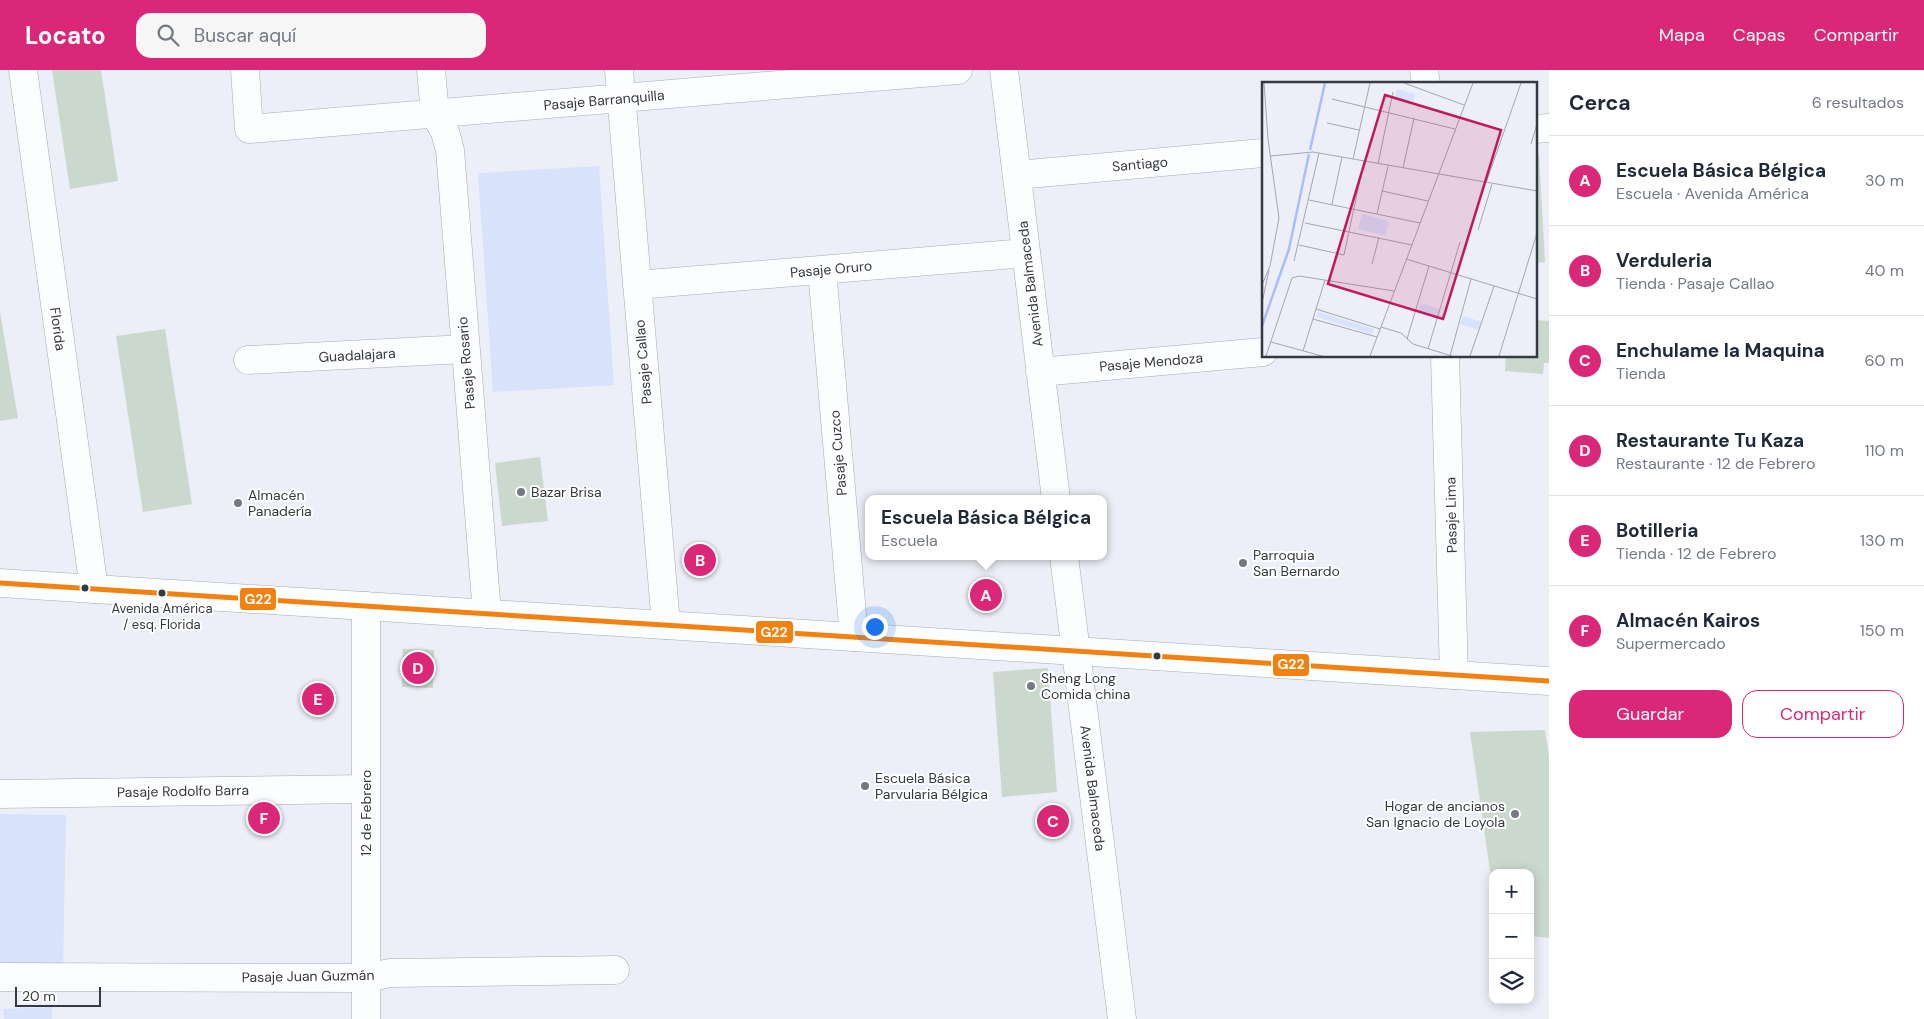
<!DOCTYPE html>
<html lang="es">
<head>
<meta charset="utf-8">
<style>
  body { margin:0; font-family:"DM Sans",sans-serif; background:#f6f6f7; color:#1f2937 }
  .controls { position:absolute; right:15px; bottom:15px; display:grid; overflow:hidden; border-radius:10px; box-shadow:0 2px 12px #0003 }
  .controls button { width:45px; height:45px; display:grid; place-items:center; padding:0; border:0; border-bottom:1px solid #e0e1e3; background:#fff; color:#1f2937; font:25px sans-serif }
  .scale { position:absolute; left:15px; bottom:12px; width:86px; box-sizing:border-box; padding-left:5px; border:2px solid #353941; border-top:0; font-size:14px; line-height:18px; white-space:nowrap; color:#353941; -webkit-text-stroke:4px #fff; paint-order:stroke }
  .you { position:absolute; left:874px; top:556px; width:18px; height:18px; margin:-12px; border:4px solid #fff; border-radius:50%; background:#1a73e8; box-shadow:0 0 0 8px #1a73e833 }
  .badge { display:grid; place-items:center; width:32px; height:32px; border-radius:50%; background:#db2777; color:#fff; font-size:16px; font-weight:700 }
  .pin { position:absolute; translate:-50% -50%; border:2px solid #fff; box-shadow:0 1px 5px #0006 }
  .popup { position:absolute; left:865px; top:425px; width:242px; height:65px; box-sizing:border-box; display:grid; place-content:center; border-radius:10px; background:#fff; filter:drop-shadow(0 1px 4px #0005); font-size:16px; white-space:nowrap; color:#747a83 }
  .popup b { font-size:19px; color:#1f2937 }
  .popup::after { content:''; position:absolute; left:50%; top:100%; margin-left:-10px; border:10px solid transparent; border-top-color:#fff }
  .list { margin:0; padding:0; list-style:none }
  h2 { display:flex; justify-content:space-between; align-items:center; height:65px; margin:0; padding:0 20px; font-size:21px }
  h2 small { font-size:16px; font-weight:400; color:#747a83 }
  .list li { display:grid; grid-template-columns:32px 1fr auto; gap:15px; align-items:center; box-sizing:border-box; height:90px; padding:0 20px; border-top:1px solid #e0e1e3 }
  .list b { display:block; font-size:19px; white-space:nowrap }
  .list p { margin:0; font-size:16px; white-space:nowrap; color:#747a83 }
  .list em { font-size:16px; font-style:normal; color:#747a83 }
  .actions { display:flex; gap:10px; padding:15px 20px }
  .actions a { flex:1; padding:11px 0; border:1px solid #db2777; border-radius:15px; text-align:center; font-size:18px; color:#db2777 }
  .actions .main { background:#db2777; color:#fff }
  .icon { flex:none; width:28px; height:28px; fill:none; stroke:currentColor; stroke-width:2; stroke-linecap:round; stroke-linejoin:round }
  .map { position:relative; flex:none; width:1549px; height:949px; overflow:hidden }
  header { display:flex; align-items:center; gap:30px; box-sizing:border-box; height:70px; padding:0 25px; background:#db2777; color:#fff }
  header strong { font-size:24px }
  nav { display:flex; gap:28px; margin-inline-start:auto; font-size:18px }
  .search { width:350px; height:45px; background:#f6f6f7; display:flex; align-items:center; gap:12px; box-sizing:border-box; padding:0 18px; border-radius:15px; color:#747a83; font-size:19px }
  main { display:flex }
  aside { flex:1; background:#fff }
  .map>svg:first-child { display:block }
  .grass { fill:#d8e2fb }
  .building { fill:#cad8cd }
  .lines { fill:none; stroke-linecap:round; stroke-linejoin:round }
  .minor-casing { stroke:#a6a9b0; stroke-width:29 }
  .major-casing { stroke:#a6a9b0; stroke-width:29 }
  .minor { stroke:#fcfdfe; stroke-width:28 }
  .major { stroke:#fcfdfe; stroke-width:28 }
  .bus-1-casing { stroke:#fff; stroke-width:9 }
  .bus-1 { stroke:#f28110; stroke-width:5 }
  .poi-dot { fill:#757981; stroke:#fff; stroke-width:2 }
  .bus-dot { fill:#353941; stroke:#fff; stroke-width:2 }
  .labels { text-anchor:middle; dominant-baseline:central; stroke-width:4; stroke-linejoin:round; paint-order:stroke }
  .bus-label { font-size:13px; fill:#353941; stroke:#fff }
  .street-label { font-size:14px; fill:#353941; stroke:#fff }
  .poi-label { font-size:14px; fill:#353941; stroke:#fff; text-anchor:start }
  .inset-river { fill:none; stroke:#a8bef9; stroke-width:2.5 }
  .inset-road { fill:none; stroke:#a3a6ae; stroke-width:1 }
  .view { fill:#c2185b; fill-opacity:0.15; stroke:#c2185b; stroke-width:2.5 }
  .inset-edge { fill:none; stroke:#353941; stroke-width:2.5 }
  .line-badge { stroke:#fff; stroke-width:2 }
  .badge-label { font-size:14px; text-anchor:middle; font-weight:bold; fill:#fff }
</style>
</head>
<body>
<header>
<strong>Locato</strong>
<div class="search"><svg class="icon" aria-label="search" viewBox="0 0 24 24"><circle cx="10" cy="10" r="6"/><path d="M15 15l6 6"/></svg>Buscar aquí</div>
<nav><a>Mapa</a><a>Capas</a><a>Compartir</a></nav>
</header>
<main>
<div class="map">
<svg width="1549" height="949" viewBox="0 0 1549 949">
  <rect width="100%" height="100%" fill="#eceff7"/>
  <path class="grass" d="M 599,96 L 614,315 L 493,322 L 478,103 Z
    M 0,744 L 66,745 L 63,901 L 0,899 Z
    M 52,937 L 52,949 L 4,949 L 3,939 Z"/>
  <path class="building" d="M 52,0 L 101,0 L 118,111 L 70,119 Z
    M 1535,84 L 1539,84 L 1545,192 L 1535,193 Z
    M 0,242 L 18,348 L 0,351 Z
    M 1535,250 L 1549,251 L 1549,293 L 1544,293 L 1543,304 L 1505,301 L 1506,286 L 1535,286 Z
    M 165,259 L 192,434 L 143,442 L 116,266 Z
    M 540,387 L 548,451 L 502,456 L 495,393 Z
    M 403,579 L 434,580 L 433,618 L 402,617 Z
    M 1048,598 L 1057,722 L 1002,727 L 993,602 Z
    M 1545,660 L 1549,686 L 1549,868 L 1530,866 L 1530,803 L 1493,803 L 1492,814 L 1470,662 Z"/>
  <g class="lines">
    <g class="minor-casing">
      <path id="minor" d="M 23,0 L 94,519
        M 245,0 L 249,59 L 958,0
        M 431,0 L 435,44 L 445,62 L 450,80 L 487,544
        M 619,0 L 666,555
        M 1004,0 L 1056,429
        M 1424,0 L 1426,14
        M 1535,59 L 1549,58
        M 1017,105 L 1263,83
        M 822,200 L 854,567
        M 637,215 L 1026,183
        M 1445,286 L 1454,605
        M 248,290 L 465,279
        M 1040,302 L 1263,282
        M 1064,486 L 1122,949
        M 0,724 L 366,719
        M 0,907 L 366,908 L 390,903 L 615,900
        M 366,949 L 366,536"/>
    </g>
    <g class="major-casing">
      <path id="major" d="M 0,513 L 1549,611"/>
    </g>
    <use href="#minor" class="minor"/>
    <use href="#major" class="major"/>
    <g class="bus-1-casing">
      <path id="bus-1" d="M 0,513 L 1549,611"/>
    </g>
    <use href="#bus-1" class="bus-1"/>
  </g>
  <g class="poi-dot">
    <circle cx="521" cy="422" r="5"/>
    <circle cx="238" cy="433" r="5"/>
    <circle cx="1243" cy="493" r="5"/>
    <circle cx="1031" cy="616" r="5"/>
    <circle cx="865" cy="716" r="5"/>
    <circle cx="1515" cy="744" r="5"/>
  </g>
  <g class="bus-dot">
    <circle cx="85" cy="518" r="4.5"/>
    <circle cx="162" cy="523" r="4.5"/>
    <circle cx="1157" cy="586" r="4.5"/>
  </g>
  <g class="labels">
    <g class="bus-label">
      <text x="162" y="538">Avenida América<tspan x="162" dy="16">/ esq. Florida</tspan></text>
    </g>
    <g class="street-label">
      <text transform="translate(604 30) rotate(-5)">Pasaje Barranquilla</text>
      <text transform="translate(1140 94) rotate(-5)">Santiago</text>
      <text transform="translate(831 199) rotate(-5)">Pasaje Oruro</text>
      <text transform="translate(1030 214) rotate(-97)">Avenida Balmaceda</text>
      <text transform="translate(58 259) rotate(82)">Florida</text>
      <text transform="translate(357 285) rotate(-3)">Guadalajara</text>
      <text transform="translate(643 292) rotate(-95)">Pasaje Callao</text>
      <text transform="translate(1151 292) rotate(-5)">Pasaje Mendoza</text>
      <text transform="translate(466 293) rotate(-95)">Pasaje Rosario</text>
      <text transform="translate(838 383) rotate(-95)">Pasaje Cuzco</text>
      <text transform="translate(1451 445) rotate(-91)">Pasaje Lima</text>
      <text transform="translate(1093 718) rotate(83)">Avenida Balmaceda</text>
      <text transform="translate(183 721) rotate(-1)">Pasaje Rodolfo Barra</text>
      <text transform="translate(366 743) rotate(-90)">12 de Febrero</text>
      <text transform="translate(308 906) rotate(-1)">Pasaje Juan Guzmán</text>
    </g>
    <g class="poi-label">
      <text x="531" y="422">Bazar Brisa</text>
      <text x="248" y="425">Almacén<tspan x="248" dy="16">Panadería</tspan></text>
      <text x="1253" y="485">Parroquia<tspan x="1253" dy="16">San Bernardo</tspan></text>
      <text x="1041" y="608">Sheng Long<tspan x="1041" dy="16">Comida china</tspan></text>
      <text x="875" y="708">Escuela Básica<tspan x="875" dy="16">Parvularia Bélgica</tspan></text>
      <text x="1505" y="736" text-anchor="end">Hogar de ancianos<tspan x="1505" dy="16">San Ignacio de Loyola</tspan></text>
    </g>
  </g>
  <g transform="translate(1262 12)">
    <rect width="275" height="275" fill="#eceff7"/>
    <path d="M 135,7 L 153,12 L 151,21 L 133,16 ZM 100,132 L 127,139 L 123,154 L 96,147 ZM 159,221 L 178,227 L 175,235 L 156,229 ZM 56,230 L 112,247 L 110,252 L 55,235 ZM 201,234 L 220,240 L 217,248 L 198,242 Z" fill="#d8e2fb"/>
    <path class="inset-river" d="M 48,68 L 63,1M 0,244 L 27,167 L 47,72"/>
    <path class="inset-road" d="M 142,1 L 202,23M 70,17 L 193,47M 65,41 L 97,48M 269,62 L 275,42M 8,74 L 51,70 L 275,109M 91,77 L 108,1M 116,82 L 131,10M 141,86 L 152,36M 224,101 L 259,1M 120,109 L 166,119M 47,118 L 158,141M 70,122 L 80,75M 115,132 L 126,84M 43,141 L 150,163M 216,148 L 230,102M 37,163 L 82,173 L 102,79M 144,177 L 275,217M 32,179 L 57,71M 110,182 L 117,155M 0,203 L 8,184 L 17,136 L 6,57 L 2,1M 0,221 L 7,188M 54,227 L 118,247M 51,237 L 115,255M 119,245 L 139,251 L 151,262 L 190,274M 145,257 L 167,184M 9,260 L 60,274M 166,267 L 198,160M 41,269 L 63,198M 4,274 L 30,196 L 37,194 L 132,209M 108,274 L 211,1M 188,274 L 209,197M 208,274 L 232,204M 237,274 L 275,151"/>
    <path class="view" d="M 123,13 L 239,48 L 181,237 L 66,202 Z"/>
    <rect width="275" height="275" class="inset-edge"/>
  </g>
  <g class="line-badge">
    <rect x="239" y="517" width="38" height="24" rx="5" fill="#f28110"/>
    <rect x="755" y="550" width="39" height="24" rx="5" fill="#f28110"/>
    <rect x="1272" y="583" width="38" height="24" rx="5" fill="#f28110"/>
  </g>
  <g class="badge-label">
    <text x="258" y="534">G22</text>
    <text x="774" y="567">G22</text>
    <text x="1291" y="599">G22</text>
  </g>
</svg>
<div class="controls">
<button>+</button>
<button>−</button>
<button><svg class="icon" aria-label="layers" viewBox="0 0 24 24"><path d="M12 4l9 5-9 5-9-5zM3 14l9 5 9-5"/></svg></button>
</div>
<div class="scale">20 m</div>
<div class="you"></div>
<div class="pin badge" style="left:986px;top:525px">A</div>
<div class="popup"><b>Escuela Básica Bélgica</b>Escuela</div>
<div class="pin badge" style="left:700px;top:490px">B</div>
<div class="pin badge" style="left:1053px;top:751px">C</div>
<div class="pin badge" style="left:418px;top:598px">D</div>
<div class="pin badge" style="left:318px;top:629px">E</div>
<div class="pin badge" style="left:264px;top:748px">F</div>
</div>
<aside>
<h2>Cerca<small>6 resultados</small></h2>
<ul class="list">
<li><span class="badge">A</span><div><b>Escuela Básica Bélgica</b><p>Escuela · Avenida América</p></div><em>30 m</em></li>
<li><span class="badge">B</span><div><b>Verduleria</b><p>Tienda · Pasaje Callao</p></div><em>40 m</em></li>
<li><span class="badge">C</span><div><b>Enchulame la Maquina</b><p>Tienda</p></div><em>60 m</em></li>
<li><span class="badge">D</span><div><b>Restaurante Tu Kaza</b><p>Restaurante · 12 de Febrero</p></div><em>110 m</em></li>
<li><span class="badge">E</span><div><b>Botilleria</b><p>Tienda · 12 de Febrero</p></div><em>130 m</em></li>
<li><span class="badge">F</span><div><b>Almacén Kairos</b><p>Supermercado</p></div><em>150 m</em></li>
</ul>
<div class="actions"><a class="main">Guardar</a><a>Compartir</a></div>
</aside>
</main>
</body>
</html>
